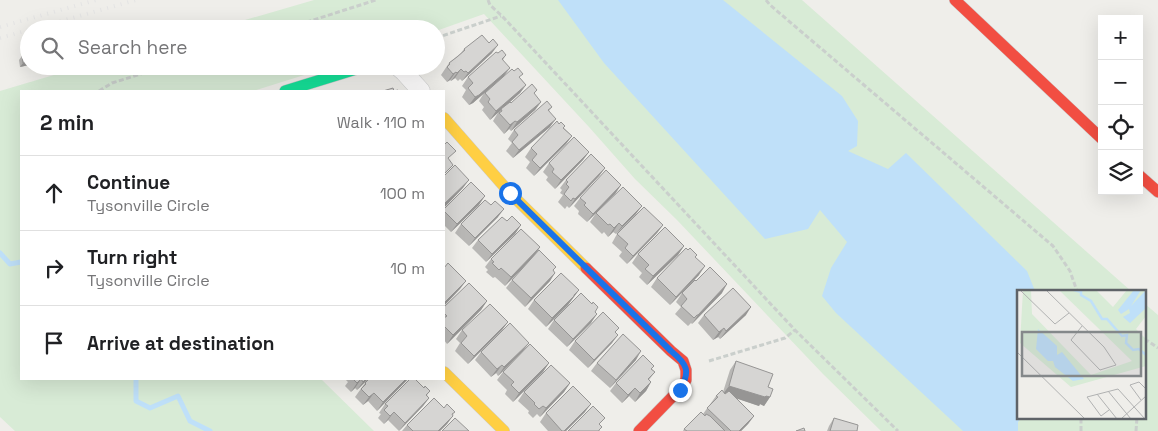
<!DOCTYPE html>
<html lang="en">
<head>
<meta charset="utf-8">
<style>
  body { margin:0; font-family:"Space Grotesk",sans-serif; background:#f2f2f2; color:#202124 }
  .controls { position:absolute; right:15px; top:15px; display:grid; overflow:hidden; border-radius:0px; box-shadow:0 5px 20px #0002 }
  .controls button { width:45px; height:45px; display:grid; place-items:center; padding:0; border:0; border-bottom:1px solid #e0e0e0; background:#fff; color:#202124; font:25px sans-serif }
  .stop { position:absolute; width:15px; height:15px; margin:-11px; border:4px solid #1a73e8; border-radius:50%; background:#fff }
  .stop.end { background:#1a73e8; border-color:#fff; box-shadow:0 1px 5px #0008 }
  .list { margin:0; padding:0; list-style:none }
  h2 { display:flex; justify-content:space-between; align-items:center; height:65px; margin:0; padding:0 20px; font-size:21px }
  h2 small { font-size:16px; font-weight:400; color:#757577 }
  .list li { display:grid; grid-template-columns:32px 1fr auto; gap:15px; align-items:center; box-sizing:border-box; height:75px; padding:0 20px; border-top:1px solid #e0e0e0 }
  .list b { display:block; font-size:19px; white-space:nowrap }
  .list p { margin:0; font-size:16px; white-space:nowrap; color:#757577 }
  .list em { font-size:16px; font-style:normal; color:#757577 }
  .icon { flex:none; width:28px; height:28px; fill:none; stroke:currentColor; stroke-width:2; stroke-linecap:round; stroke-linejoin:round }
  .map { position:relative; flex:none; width:1158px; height:431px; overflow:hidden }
  .search { position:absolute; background:#fff; box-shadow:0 5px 20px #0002; left:20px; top:20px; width:425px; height:55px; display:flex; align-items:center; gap:12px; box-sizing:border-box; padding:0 18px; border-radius:28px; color:#757577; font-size:19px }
  .panel { position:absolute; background:#fff; box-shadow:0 5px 20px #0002; left:20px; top:90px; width:425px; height:290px; border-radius:0px }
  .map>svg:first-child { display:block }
  .green { fill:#d8ebd6 }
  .water { fill:#bfe0f9 }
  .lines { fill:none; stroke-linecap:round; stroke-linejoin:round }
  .stream { stroke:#bfe0f9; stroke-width:5 }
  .street-casing { stroke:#cbcccc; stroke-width:19 }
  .fast-casing { stroke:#cacacb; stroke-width:12 }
  .slow-casing { stroke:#cacacb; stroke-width:12 }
  .jam-casing { stroke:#cacacb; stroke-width:12 }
  .path { stroke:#cacfcc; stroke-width:3; stroke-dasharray:5 2.5; stroke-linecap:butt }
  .street { stroke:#fdfcfc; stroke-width:18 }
  .fast { stroke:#16e098; stroke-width:11 }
  .slow { stroke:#ffcf43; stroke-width:11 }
  .jam { stroke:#f24e42; stroke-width:11 }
  .rail { stroke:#e4e4e4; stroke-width:4; stroke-dasharray:1 6; stroke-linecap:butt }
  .wall { fill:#b8b7b5 }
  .shaded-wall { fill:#969594 }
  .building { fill:#d6d5d3; stroke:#969594 }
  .route { stroke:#1a73e8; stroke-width:6 }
  .inset-river { fill:none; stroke:#bfe0f9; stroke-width:2.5 }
  .inset-road { fill:none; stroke:#b1b2b2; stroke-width:1 }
  .view { fill:#84888a; fill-opacity:0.15; stroke:#84888a; stroke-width:2.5 }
  .inset-edge { fill:none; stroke:#5f6368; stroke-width:2.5 }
</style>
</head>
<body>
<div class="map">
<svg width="1158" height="431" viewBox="0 0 1158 431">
  <rect width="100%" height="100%" fill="#efeeea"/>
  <path class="green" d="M 314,0 L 802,0 L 1131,291 L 1018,291 L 1018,417 L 1144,417 L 1144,303 L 1158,315 L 1158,431 L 881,431 L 823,374 L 677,220 L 635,179 L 589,127 L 484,14 L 436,31 L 436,29 L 214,29 Z
    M 84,66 L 333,66 L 253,91 L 21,91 L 21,379 L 321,379 L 374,431 L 15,431 L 0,417 L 0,91 Z"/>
  <path class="water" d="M 558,0 L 723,0 L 842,96 L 858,121 L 857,146 L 848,151 L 888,169 L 906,153 L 1027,271 L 1035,291 L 1018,291 L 1018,417 L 1022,417 L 1018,422 L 1018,431 L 963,431 L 836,313 L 822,296 L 831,268 L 847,242 L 820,210 L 808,229 L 765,239 L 604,63 Z"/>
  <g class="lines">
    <path class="stream" d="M 0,253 L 10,264 L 21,262
      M 136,379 L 136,401 L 150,408 L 178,396 L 190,421 L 210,431"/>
    <g class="street-casing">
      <path id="street" d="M 397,66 L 404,72 L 421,91"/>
    </g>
    <g class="fast-casing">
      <path id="fast" d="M 285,91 L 366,66"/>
    </g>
    <g class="slow-casing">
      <path id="slow" d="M 444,118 L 510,193 L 586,268
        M 444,372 L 504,431"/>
    </g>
    <g class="jam-casing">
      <path id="jam" d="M 955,0 L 1102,139
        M 1139,175 L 1158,192
        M 586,268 L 671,351 L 683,361 L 686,370 L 686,380 L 679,390 L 639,431"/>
    </g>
    <path class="path" d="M 488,0 L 490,5 L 502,16 L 795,330 L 898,431
      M 766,0 L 770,5 L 1053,246 L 1070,271 L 1077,291
      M 285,29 L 376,0
      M 436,38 L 501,16
      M 99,91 L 112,83 L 166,66
      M 1144,342 L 1148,341 L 1158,348
      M 709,361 L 785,338 L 795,330
      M 1081,431 L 1081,417
      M 1136,431 L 1137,417"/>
    <use href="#street" class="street"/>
    <use href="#fast" class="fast"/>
    <use href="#slow" class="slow"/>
    <use href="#jam" class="jam"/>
    <path class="rail" d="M 0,27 L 96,0
      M 33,29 L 136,0
      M 0,38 L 29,30"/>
  </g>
  <path class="wall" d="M 464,49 L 492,53 L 462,81 L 460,79 L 458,81 L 455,78 L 451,81 L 450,80 L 447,82 L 441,75 L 449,63 L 461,53 Z
    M 498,53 L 506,55 L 503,60 L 504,76 L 520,78 L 526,85 L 520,93 L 510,102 L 511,103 L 537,90 L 534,94 L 541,102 L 535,110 L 511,131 L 509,129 L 504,134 L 493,121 L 499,111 L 490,120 L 482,110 L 484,107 L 479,101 L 484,93 L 473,103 L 469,105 L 462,97 L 466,90 L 462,86 L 468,77 Z
    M 22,56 L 29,65 L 20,67 L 19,60 Z
    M 552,107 L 549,111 L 550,127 L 513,158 L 506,151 L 512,143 L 508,139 L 514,130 Z
    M 564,128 L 572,136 L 566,144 L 534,176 L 526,168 L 530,162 L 525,157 L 531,148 Z
    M 589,152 L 583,160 L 555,189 L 546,180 L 548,177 L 543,172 L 549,163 Z
    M 605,168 L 599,176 L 569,208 L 567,206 L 565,209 L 558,202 L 563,195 L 560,193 L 562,190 L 560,188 L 566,180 Z
    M 621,185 L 615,194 L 587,222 L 578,214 L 579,211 L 574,206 L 580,198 Z
    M 479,205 L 451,232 L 444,225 L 444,209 Z
    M 491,205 L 498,217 L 469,246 L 455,233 L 461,224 Z
    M 596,213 L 636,214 L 616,234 L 613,232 L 608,237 L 604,232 L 602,234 L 590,222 Z
    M 507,221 L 521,225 L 515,234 L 486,262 L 472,248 L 478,240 Z
    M 663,225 L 657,233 L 627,264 L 619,256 L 622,252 L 612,243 L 617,234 Z
    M 684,246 L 678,255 L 647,285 L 639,277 L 642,273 L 632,263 L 638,254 Z
    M 540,247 L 536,253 L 554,271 L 550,281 L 525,307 L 506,288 L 512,280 L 528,262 L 505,286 L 495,277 L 493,278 L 486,272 L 488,270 L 485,267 L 491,259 Z
    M 695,257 L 699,275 L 670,305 L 651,287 L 657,278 Z
    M 579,290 L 568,305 L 546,327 L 528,309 L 534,300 Z
    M 682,293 L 722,293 L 692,324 L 691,323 L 688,326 L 675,314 L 681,307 L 676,302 Z
    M 487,301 L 481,310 L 447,344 L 444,340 L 444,307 Z
    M 595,312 L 591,323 L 567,347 L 548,329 L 554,320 Z
    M 704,315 L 746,315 L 720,339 L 718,337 L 713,340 L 698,323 Z
    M 508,322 L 502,330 L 468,364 L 455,351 L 460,343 L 456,339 L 462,330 Z
    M 616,332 L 612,343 L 588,368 L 569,350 L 575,341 Z
    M 523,351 L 498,376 L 496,373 L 491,377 L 475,360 L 481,352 Z
    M 636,360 L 610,388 L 591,371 L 597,363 Z
    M 736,361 L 768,387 L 770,397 L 764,406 L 760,404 L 759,406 L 736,398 L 754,416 L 748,424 L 741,431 L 683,431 L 684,429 L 703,414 L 716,396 L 723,392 L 730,370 Z
    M 549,363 L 543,372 L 513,402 L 505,394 L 507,390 L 497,380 L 503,372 Z
    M 652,369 L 655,372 L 649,380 L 651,382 L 646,391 L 635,402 L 629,396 L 622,403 L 610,391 L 616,383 Z
    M 345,379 L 368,379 L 357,390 L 355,388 L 351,392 L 345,386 L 348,382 Z
    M 407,380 L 377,411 L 368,401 L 363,405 L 355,397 L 365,383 Z
    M 570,383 L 564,392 L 540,417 L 537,414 L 533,418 L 528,413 L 529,411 L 518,401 L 524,392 Z
    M 424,388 L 430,391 L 427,395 L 429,398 L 423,406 L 399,431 L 388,420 L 384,424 L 378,418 L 381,414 L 379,413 L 385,404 Z
    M 444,408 L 453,415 L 447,424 L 440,431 L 402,431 L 407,425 Z
    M 585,412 L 566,431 L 548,431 L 540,422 L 546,413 Z
    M 834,418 L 857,431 L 827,431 L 829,426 Z"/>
  <path class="shaded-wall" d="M 498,45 L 492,53 L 462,81 L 468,73 Z
    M 29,61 L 29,65 L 20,67 L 23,63 Z
    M 510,68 L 504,76 L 473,103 L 469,105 L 475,97 Z
    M 461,69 L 455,78 L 451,81 L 457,73 Z
    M 456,72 L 450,80 L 447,82 L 453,74 Z
    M 526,85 L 520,93 L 490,120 L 496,111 Z
    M 541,102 L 535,110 L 511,131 L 517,122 Z
    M 556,119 L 550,127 L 513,158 L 519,150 Z
    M 515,121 L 509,129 L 504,134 L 510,125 Z
    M 572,136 L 566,144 L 534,176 L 540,168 Z
    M 589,152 L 583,160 L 555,189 L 561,180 Z
    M 605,168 L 599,176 L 569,208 L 575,199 Z
    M 469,180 L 463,188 L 444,208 L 444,204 Z
    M 621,185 L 615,194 L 587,222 L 593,214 Z
    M 485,196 L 479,205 L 451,232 L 457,224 Z
    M 642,206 L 636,214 L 616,234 L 622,226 Z
    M 504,209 L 498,217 L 469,246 L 475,238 Z
    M 619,223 L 613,232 L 608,237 L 614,228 Z
    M 521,225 L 515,234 L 486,262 L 492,254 Z
    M 663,225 L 657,233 L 627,264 L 633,256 Z
    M 684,246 L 678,255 L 647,285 L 653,276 Z
    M 540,247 L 534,256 L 505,286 L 511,277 Z
    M 705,266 L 699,275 L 670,305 L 676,297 Z
    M 555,273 L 550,281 L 525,307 L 531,298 Z
    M 466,281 L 460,289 L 444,306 L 444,303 Z
    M 727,284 L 722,293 L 692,324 L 698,315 Z
    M 579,290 L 568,305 L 546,327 L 552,318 Z
    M 487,301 L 481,310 L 447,344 L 453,335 Z
    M 751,307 L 746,315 L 720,339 L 726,331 Z
    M 597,314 L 591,323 L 567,347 L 573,339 Z
    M 508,322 L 502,330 L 468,364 L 474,356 Z
    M 724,328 L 718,337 L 713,340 L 719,332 Z
    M 618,335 L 612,343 L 588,368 L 594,360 Z
    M 529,343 L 523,351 L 498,376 L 504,367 Z
    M 641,351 L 636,360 L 610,388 L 616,380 Z
    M 549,363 L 543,372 L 513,402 L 519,393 Z
    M 502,365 L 496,373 L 491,377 L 497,369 Z
    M 361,379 L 355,388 L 351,392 L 357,383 Z
    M 366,379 L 368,379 L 357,390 L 363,382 Z
    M 406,379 L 408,379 L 377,411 L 383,402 Z
    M 651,382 L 646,391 L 635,402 L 640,393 Z
    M 570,383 L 564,392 L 540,417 L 546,408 Z
    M 729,386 L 770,397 L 764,406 L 760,404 L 759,406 L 723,394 Z
    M 635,388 L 629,396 L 622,403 L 628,395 Z
    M 374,393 L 368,401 L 363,405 L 369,397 Z
    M 429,398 L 423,406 L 399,431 L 405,423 Z
    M 591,404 L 585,412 L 566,431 L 564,431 Z
    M 394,412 L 388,420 L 384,424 L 390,416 Z
    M 455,412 L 450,419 L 453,416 L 447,424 L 440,431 L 438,431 Z
    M 754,416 L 748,424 L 741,431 L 739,431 Z"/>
  <path class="building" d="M 482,35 L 489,43 L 493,39 L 498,45 L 468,73 L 466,71 L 464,72 L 461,69 L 457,73 L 456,72 L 453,74 L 447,67 L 450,64 L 449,63 L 457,57 L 465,50 L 464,49 Z
    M 502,50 L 506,55 L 502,59 L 510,68 L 479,95 L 475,97 L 468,88 L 473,83 L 468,77 L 496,52 L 498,53 Z
    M 29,54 L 29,61 L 23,63 L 22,56 Z
    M 518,68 L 523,74 L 519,77 L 526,85 L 496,111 L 488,102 L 490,99 L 485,93 L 512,69 L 514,71 Z
    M 532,84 L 537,90 L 534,93 L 541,102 L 517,122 L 515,121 L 510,125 L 499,113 L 502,111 L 501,109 L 510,102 L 511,103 Z
    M 393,88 L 394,91 L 398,90 L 399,91 L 383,91 Z
    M 547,101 L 552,107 L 548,110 L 556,119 L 519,150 L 512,142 L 518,135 L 514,130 Z
    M 557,121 L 559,124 L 561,122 L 565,126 L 563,128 L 572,136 L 540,168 L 532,160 L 537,154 L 531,148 Z
    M 574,137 L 589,152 L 561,180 L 552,172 L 554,169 L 549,163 Z
    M 447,142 L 456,151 L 448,158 L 453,165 L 444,174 L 444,145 Z
    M 591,154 L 605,168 L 575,199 L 573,198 L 571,201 L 564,194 L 569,187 L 566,184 L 568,182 L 566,180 Z
    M 455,165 L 469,180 L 444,204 L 444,176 Z
    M 606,170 L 621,185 L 593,214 L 584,205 L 586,203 L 580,198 Z
    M 471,182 L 485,196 L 457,224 L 444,211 L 444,209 Z
    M 623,187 L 642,206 L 622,226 L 619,223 L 614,228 L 610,224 L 608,225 L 596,213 Z
    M 485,200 L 491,205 L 495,201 L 504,209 L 475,238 L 461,224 Z
    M 644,207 L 663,225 L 633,256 L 625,248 L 628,244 L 617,234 Z
    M 512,216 L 521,225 L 492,254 L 478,240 L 502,217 L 507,221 Z
    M 665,227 L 684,246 L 653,276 L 645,269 L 649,265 L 638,254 Z
    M 521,229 L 540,247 L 511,277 L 501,268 L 499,270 L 492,263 L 494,262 L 491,259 Z
    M 686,248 L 688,250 L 690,248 L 697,255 L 695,257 L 705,266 L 676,297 L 657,278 Z
    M 539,250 L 556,267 L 553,270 L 555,273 L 531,298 L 512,280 Z
    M 448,263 L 466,281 L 444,303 L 444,268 Z
    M 710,267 L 727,284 L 698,315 L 697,315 L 694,318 L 681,306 L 687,299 L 682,293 L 695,280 L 696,281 Z
    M 561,273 L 579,290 L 574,295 L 574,296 L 552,318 L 534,300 Z
    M 469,283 L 487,301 L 453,335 L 444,326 L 444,318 L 447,316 L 444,313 L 444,307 Z
    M 733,288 L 751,307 L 726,331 L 724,328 L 719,332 L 704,315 Z
    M 581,293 L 592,304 L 593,302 L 598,307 L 595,312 L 597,314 L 573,339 L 554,320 Z
    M 490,304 L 508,322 L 474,356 L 461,343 L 467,336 L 462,330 Z
    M 603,312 L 619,328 L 615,332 L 618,335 L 594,360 L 575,341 Z
    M 510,323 L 529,343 L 504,367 L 502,365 L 497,369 L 481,352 Z
    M 623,334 L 641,351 L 616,380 L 597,363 Z
    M 530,344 L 549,363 L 519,393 L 511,385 L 514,382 L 503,372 Z
    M 643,355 L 654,366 L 651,369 L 655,372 L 648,379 L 651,382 L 640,393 L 635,388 L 628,395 L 616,383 Z
    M 736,361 L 773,374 L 768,387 L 773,389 L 770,397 L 766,396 L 765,397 L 729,386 Z
    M 551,365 L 570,383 L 546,408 L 543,406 L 539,409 L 534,404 L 535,403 L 524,392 Z
    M 353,379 L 366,379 L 363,382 L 361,379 L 357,383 Z
    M 369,379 L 406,379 L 383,402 L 374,393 L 369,397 L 361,389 L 366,384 L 365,383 Z
    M 410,379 L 415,379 L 424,388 L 425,386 L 430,391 L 426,395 L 429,398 L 405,423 L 394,412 L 390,416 L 384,410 L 388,406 L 385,404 Z
    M 573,386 L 591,404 L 564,431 L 562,431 L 546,413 Z
    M 722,390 L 725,394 L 729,391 L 754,416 L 739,431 L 731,431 L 707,408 L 718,397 L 716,396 Z
    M 434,398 L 444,408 L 447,404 L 455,412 L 452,414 L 453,416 L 438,431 L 413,431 L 407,425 Z
    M 593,406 L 605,418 L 599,424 L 602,427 L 599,430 L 599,431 L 568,431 Z
    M 701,412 L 705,416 L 706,414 L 710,416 L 725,431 L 687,431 L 684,429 Z
    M 455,418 L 469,431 L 442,431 Z
    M 834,418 L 858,425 L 857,431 L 830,431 Z
    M 804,428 L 805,431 L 796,431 Z"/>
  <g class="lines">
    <path class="route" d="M 510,193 L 671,351 C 687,364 691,371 680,390"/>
  </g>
  <g transform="translate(1017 290)">
    <rect width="129" height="129" fill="#efeeea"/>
    <path d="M 6,0 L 14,0 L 15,24 L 74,85 L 115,71 L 42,0 L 79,0 L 96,17 L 110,0 L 129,0 L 129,26 L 119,39 L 129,49 L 129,76 L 54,97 L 3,53 Z" fill="#d8ebd6"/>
    <path d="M 117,0 L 124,0 L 114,16 L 129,0 L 129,18 L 113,33 L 106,27 L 113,23 L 112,19 L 104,24 L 101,20 ZM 21,39 L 40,56 L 40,65 L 45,62 L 67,89 L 56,91 L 38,77 L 36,71 L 31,71 L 19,59 Z" fill="#bfe0f9"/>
    <path class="inset-river" d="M 57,0 L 64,2 L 64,5 L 74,11 L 85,29 L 90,29 L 105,46 L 110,45 L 109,53 L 116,60 L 122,59 L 129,65"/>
    <path class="inset-road" d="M 3,0 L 38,34 L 52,23M 29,0 L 87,57 L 99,75 L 83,80 L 54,50 L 65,36M 0,62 L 68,129M 91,101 L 114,129M 80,104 L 100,129M 124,110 L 113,95 L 122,92 L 129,99M 92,120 L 84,126 L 70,107 L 101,99 L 128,129M 104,129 L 129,106"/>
    <path class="view" d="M 5,42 L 124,42 L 124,86 L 5,86 Z"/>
    <rect width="129" height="129" class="inset-edge"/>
  </g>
</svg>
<div class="controls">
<button>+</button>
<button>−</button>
<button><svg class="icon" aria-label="locate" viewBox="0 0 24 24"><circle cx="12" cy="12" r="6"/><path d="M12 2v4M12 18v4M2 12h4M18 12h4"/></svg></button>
<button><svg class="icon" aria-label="layers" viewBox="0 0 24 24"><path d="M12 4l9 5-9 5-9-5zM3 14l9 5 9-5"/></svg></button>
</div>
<div class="stop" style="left:510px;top:193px"></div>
<div class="stop end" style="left:680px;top:390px"></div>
<div class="search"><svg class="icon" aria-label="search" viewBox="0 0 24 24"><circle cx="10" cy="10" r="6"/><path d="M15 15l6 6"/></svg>Search here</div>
<section class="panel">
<h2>2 min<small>Walk · 110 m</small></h2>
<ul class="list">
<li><svg class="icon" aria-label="ahead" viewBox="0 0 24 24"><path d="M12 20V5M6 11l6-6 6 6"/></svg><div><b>Continue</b><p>Tysonville Circle</p></div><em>100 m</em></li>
<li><svg class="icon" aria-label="right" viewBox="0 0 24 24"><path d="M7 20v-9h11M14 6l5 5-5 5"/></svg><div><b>Turn right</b><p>Tysonville Circle</p></div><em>10 m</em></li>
<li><svg class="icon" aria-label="arrive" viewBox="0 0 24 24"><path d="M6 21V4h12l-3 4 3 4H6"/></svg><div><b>Arrive at destination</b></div></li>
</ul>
</section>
</div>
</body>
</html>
